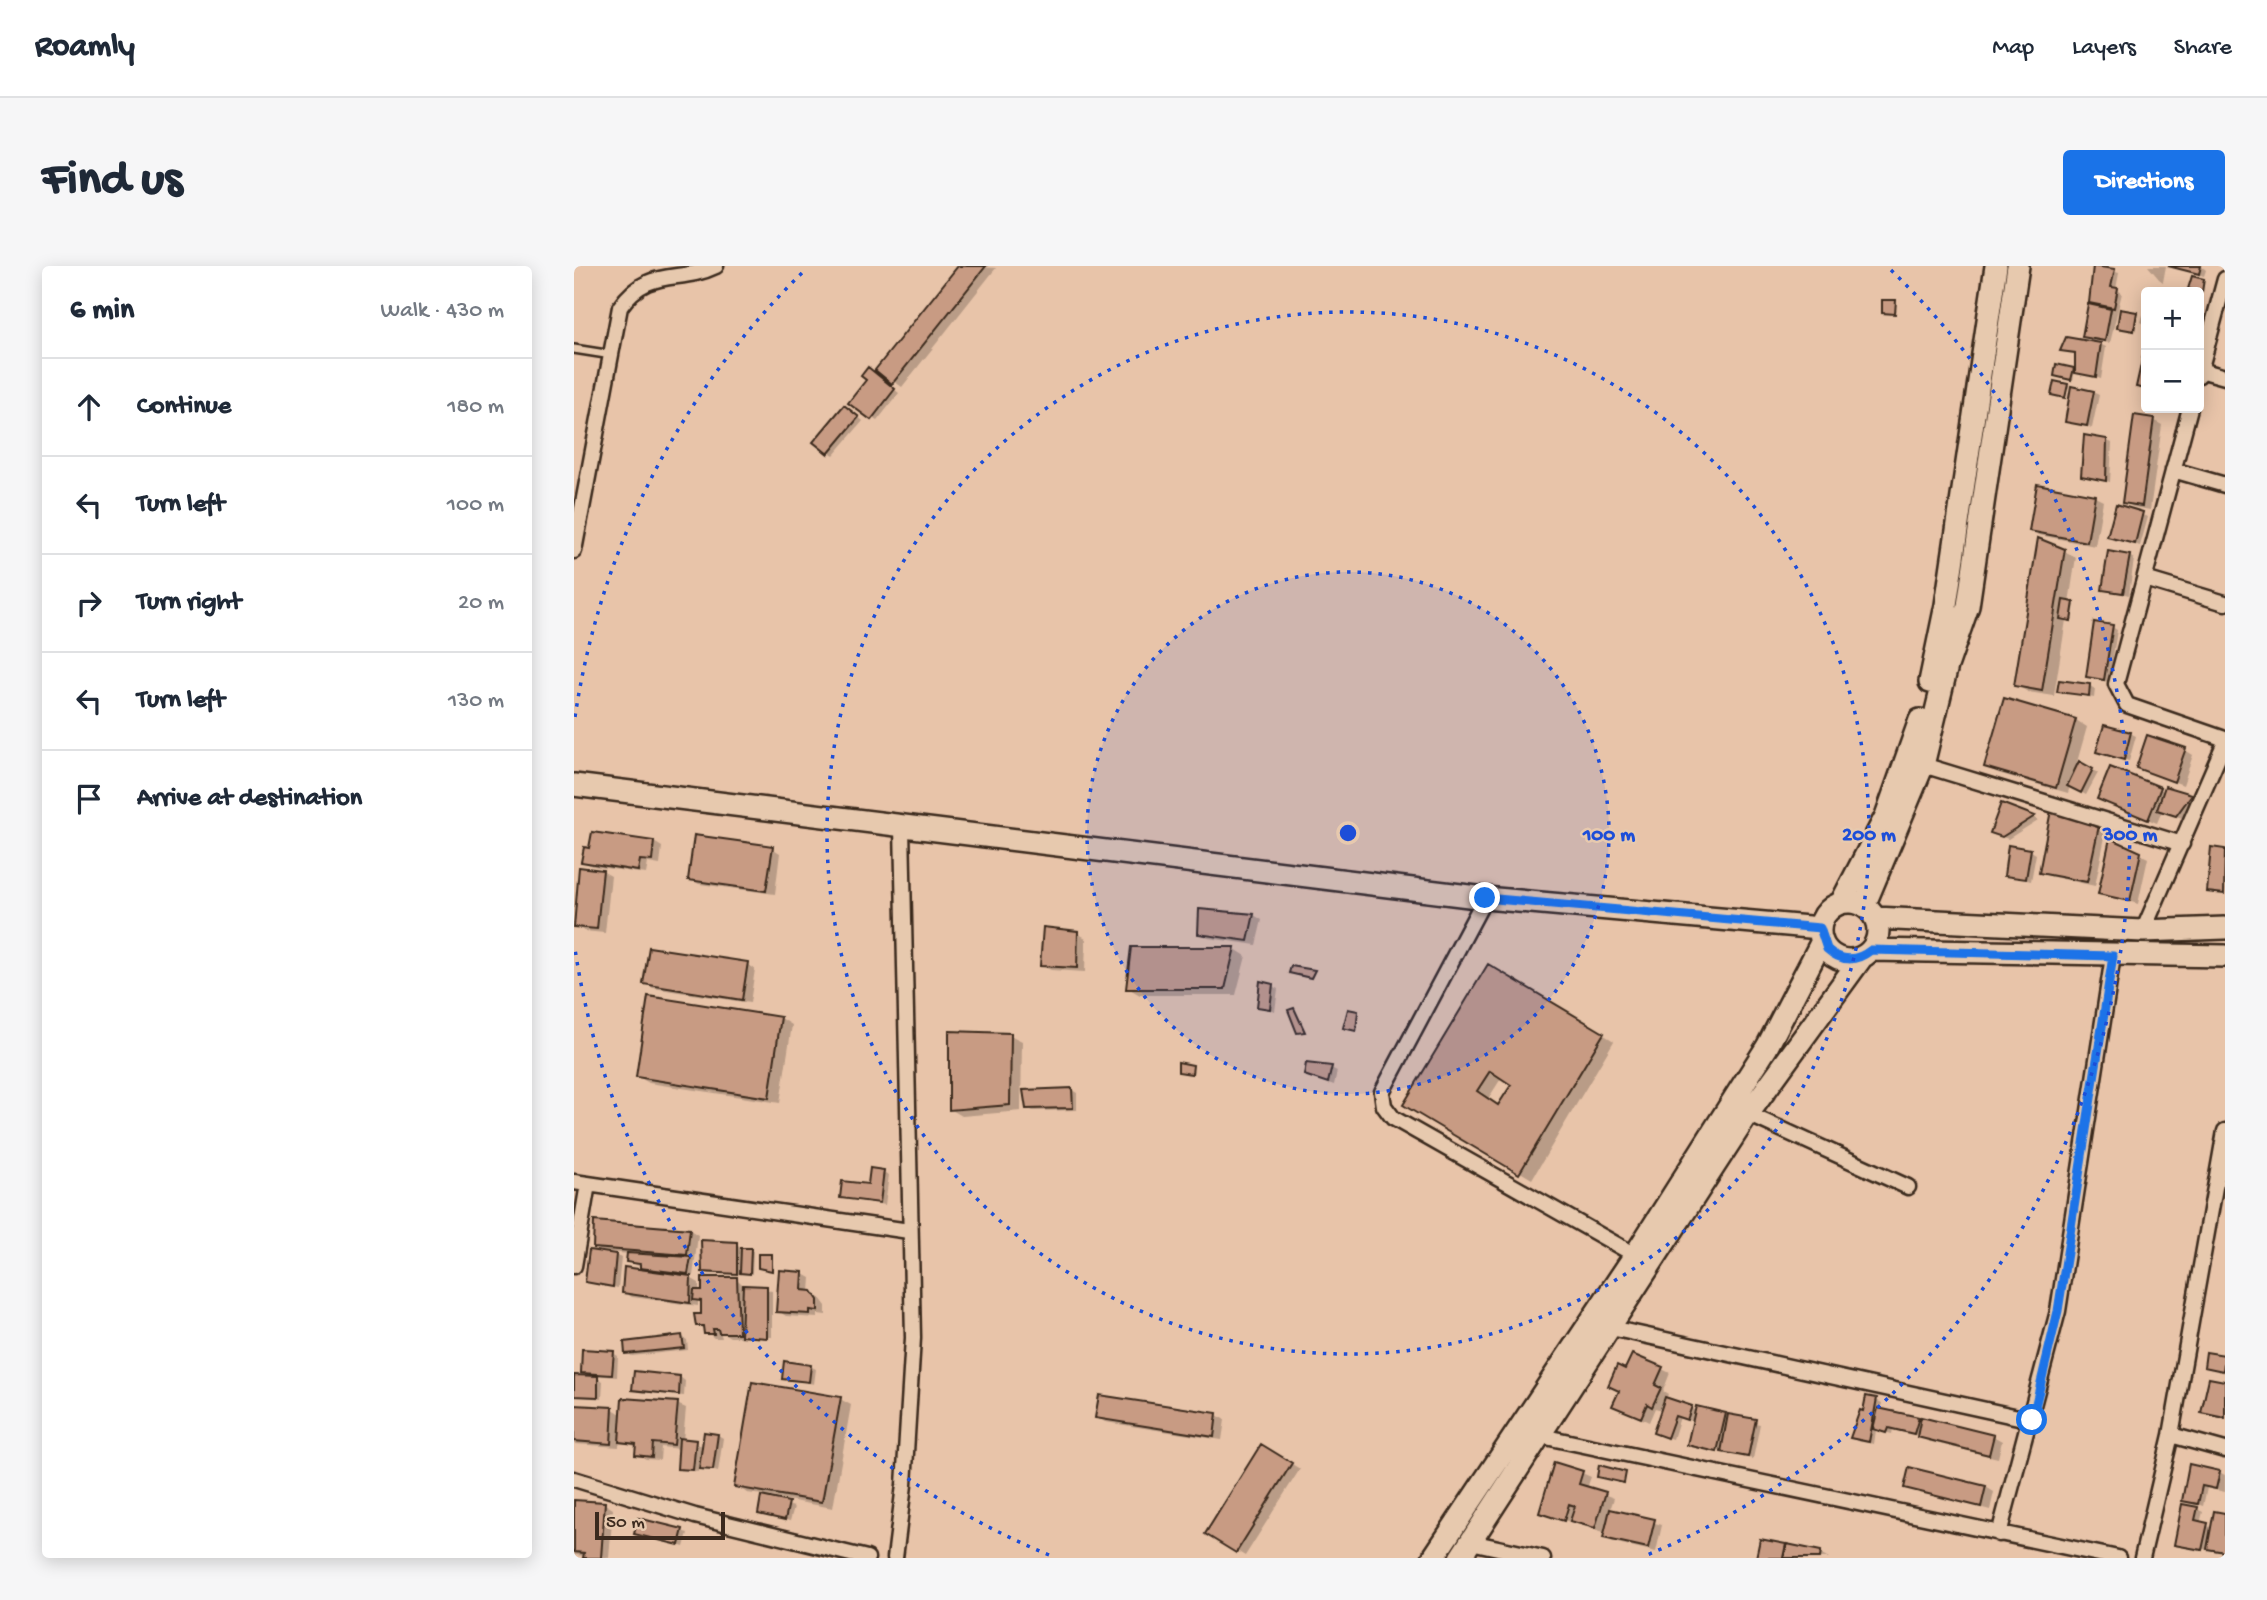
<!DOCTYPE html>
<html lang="en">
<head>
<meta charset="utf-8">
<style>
  body { margin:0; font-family:"Gochi Hand",sans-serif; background:#f6f6f7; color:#1f2937 }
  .controls { position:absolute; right:21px; top:21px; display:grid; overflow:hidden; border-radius:7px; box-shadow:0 4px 18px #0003 }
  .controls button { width:63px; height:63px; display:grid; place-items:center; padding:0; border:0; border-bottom:2px solid #e0e1e3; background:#fff; color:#1f2937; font:35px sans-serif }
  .scale { position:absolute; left:21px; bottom:18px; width:130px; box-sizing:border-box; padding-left:7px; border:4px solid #3b2a1e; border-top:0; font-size:19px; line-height:24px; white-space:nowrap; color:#3b2a1e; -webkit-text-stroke:5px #e7c9ae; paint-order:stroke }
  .stop { position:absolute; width:21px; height:21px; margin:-16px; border:5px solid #1a73e8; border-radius:50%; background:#fff }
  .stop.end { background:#1a73e8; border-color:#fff; box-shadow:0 2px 7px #0008 }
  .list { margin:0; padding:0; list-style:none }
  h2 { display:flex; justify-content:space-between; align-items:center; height:91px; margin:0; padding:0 28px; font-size:30px }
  h2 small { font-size:23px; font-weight:400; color:#747a83 }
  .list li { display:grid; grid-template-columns:46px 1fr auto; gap:21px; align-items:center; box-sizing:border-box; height:98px; padding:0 28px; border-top:2px solid #e0e1e3 }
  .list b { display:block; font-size:26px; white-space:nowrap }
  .list em { font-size:23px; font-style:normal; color:#747a83 }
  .icon { flex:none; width:38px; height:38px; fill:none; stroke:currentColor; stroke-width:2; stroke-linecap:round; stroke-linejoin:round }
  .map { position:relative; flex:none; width:1651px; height:1292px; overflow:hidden; border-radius:7px }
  header { display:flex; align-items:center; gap:42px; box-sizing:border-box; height:98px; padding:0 35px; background:#fff; border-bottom:2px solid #e0e1e3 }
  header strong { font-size:33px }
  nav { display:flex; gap:38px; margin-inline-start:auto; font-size:24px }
  .intro { display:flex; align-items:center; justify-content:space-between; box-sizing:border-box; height:168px; padding:0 42px }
  h1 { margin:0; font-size:49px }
  .button { padding:18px 32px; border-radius:7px; background:#1a73e8; color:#fff; font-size:24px; font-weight:700 }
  main { display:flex; gap:42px; padding:0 42px }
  aside { flex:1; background:#fff; border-radius:7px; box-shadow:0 4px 18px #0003 }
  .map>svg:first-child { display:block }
  .shadow { fill:#0003; fill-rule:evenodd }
  .building { fill:#c89b83; stroke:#3b2a1e; stroke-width:2; fill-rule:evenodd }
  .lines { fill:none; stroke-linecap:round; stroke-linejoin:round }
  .lane-casing { stroke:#3b2a1e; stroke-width:12 }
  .street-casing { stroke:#3b2a1e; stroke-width:19 }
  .secondary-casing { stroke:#3b2a1e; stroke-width:26 }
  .lane { stroke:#e7c9ae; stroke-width:7 }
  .street { stroke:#e7c9ae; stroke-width:14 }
  .secondary { stroke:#e7c9ae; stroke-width:21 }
  .route { stroke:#1a73e8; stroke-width:9 }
  .ring { fill:none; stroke:#1d4ed8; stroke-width:3.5; stroke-dasharray:3.5 7 }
  .centre { fill:#1d4ed8; stroke:#e7c9ae; stroke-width:3.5 }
  .ring-label { font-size:21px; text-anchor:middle; font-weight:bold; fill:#1d4ed8; stroke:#e7c9ae; stroke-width:5; stroke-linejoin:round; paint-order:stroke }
</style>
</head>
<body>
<header>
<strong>Roamly</strong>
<nav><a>Map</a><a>Layers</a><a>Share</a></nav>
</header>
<div class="intro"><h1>Find us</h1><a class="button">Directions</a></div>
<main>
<aside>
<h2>6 min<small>Walk · 430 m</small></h2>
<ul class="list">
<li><svg class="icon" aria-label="ahead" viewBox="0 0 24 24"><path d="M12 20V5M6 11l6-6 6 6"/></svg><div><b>Continue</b></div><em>180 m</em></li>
<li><svg class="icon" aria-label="left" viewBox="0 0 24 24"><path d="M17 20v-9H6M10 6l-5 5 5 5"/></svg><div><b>Turn left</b></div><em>100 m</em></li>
<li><svg class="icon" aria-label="right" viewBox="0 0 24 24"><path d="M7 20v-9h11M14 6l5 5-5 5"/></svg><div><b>Turn right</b></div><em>20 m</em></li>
<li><svg class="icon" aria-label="left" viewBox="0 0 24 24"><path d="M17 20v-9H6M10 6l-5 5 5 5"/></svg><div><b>Turn left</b></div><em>130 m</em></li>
<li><svg class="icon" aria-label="arrive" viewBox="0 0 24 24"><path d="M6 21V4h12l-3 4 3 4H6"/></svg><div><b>Arrive at destination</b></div></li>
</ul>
</aside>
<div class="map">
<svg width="1651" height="1292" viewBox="0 0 1651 1292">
  <rect width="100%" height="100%" fill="#e8c4a9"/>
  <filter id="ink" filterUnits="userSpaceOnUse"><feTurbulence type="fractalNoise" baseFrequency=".0143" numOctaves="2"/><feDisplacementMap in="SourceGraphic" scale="14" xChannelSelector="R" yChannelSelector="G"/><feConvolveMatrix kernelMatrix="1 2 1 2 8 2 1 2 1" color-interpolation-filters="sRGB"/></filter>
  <g filter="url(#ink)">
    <path class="shadow" d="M 386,0 L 422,2 L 328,121 L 304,104 Z
      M 1521,0 L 1545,7 L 1542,23 L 1548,27 L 1536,77 L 1520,75 L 1532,81 L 1527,113 L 1501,105 L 1499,114 L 1484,111 L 1499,104 L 1503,106 L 1503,88 L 1488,84 L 1522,78 L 1510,70 L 1520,21 L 1517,19 Z
      M 1574,0 L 1592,0 L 1589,16 L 1585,13 Z
      M 1597,0 L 1627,0 L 1632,4 L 1630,10 Z
      M 1569,49 L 1572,50 L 1572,59 L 1567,56 Z
      M 299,107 L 325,127 L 303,155 L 298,152 Z
      M 1519,126 L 1525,129 L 1518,162 L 1493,155 Z
      M 276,144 L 289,155 L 260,189 L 255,186 Z
      M 1579,154 L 1588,159 L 1576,244 L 1559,241 L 1550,236 Z
      M 1532,174 L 1538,177 L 1536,216 L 1508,209 Z
      M 1521,231 L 1529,235 L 1521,280 L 1465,269 L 1457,264 Z
      M 1543,241 L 1574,251 L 1566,280 L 1535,270 Z
      M 1490,285 L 1502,291 L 1495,337 L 1501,339 L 1498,355 L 1492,354 L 1480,430 L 1454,426 L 1442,419 Z
      M 1555,290 L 1560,293 L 1555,329 L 1530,323 Z
      M 1538,361 L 1543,364 L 1535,416 L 1519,413 L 1514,410 Z
      M 1516,420 L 1521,423 L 1520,432 L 1485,425 Z
      M 1502,454 L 1513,461 L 1501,503 L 1506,497 L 1524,507 L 1512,529 L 1496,520 L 1494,527 L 1424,507 L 1412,501 Z
      M 1556,467 L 1562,470 L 1555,495 L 1525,486 Z
      M 1611,484 L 1619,489 L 1609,519 L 1564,502 Z
      M 1592,522 L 1622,532 L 1608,552 L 1588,545 L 1583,557 L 1525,533 L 1586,523 L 1591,526 Z
      M 1428,540 L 1460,551 L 1464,554 L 1434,573 L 1423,569 Z
      M 1479,546 L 1533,561 L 1521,620 L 1475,610 L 1466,606 Z
      M 19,568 L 80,576 L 88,581 L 86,599 L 74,597 L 72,608 L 18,600 L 9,596 L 17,584 Z
      M 198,582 L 206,587 L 201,628 L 125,618 L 116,613 Z
      M 1638,583 L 1651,585 L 1651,629 L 1635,625 Z
      M 1457,585 L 1462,588 L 1457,615 L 1432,609 Z
      M 1566,588 L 1574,592 L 1564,638 L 1526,627 Z
      M 28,605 L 37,610 L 31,667 L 10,665 L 1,660 Z
      M 626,645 L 680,649 L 688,654 L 682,679 L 634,672 L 626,667 Z
      M 503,667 L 512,672 L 511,706 L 477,704 L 468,700 Z
      M 559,682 L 661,683 L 672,690 L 662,729 L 566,729 L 554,722 Z
      M 173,698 L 181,703 L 176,737 L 79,722 L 71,717 Z
      M 915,700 L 1040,775 L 958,913 L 832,838 ZM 928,811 L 940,818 L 925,841 L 914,833 Z
      M 698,720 L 704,723 L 701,745 L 684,740 Z
      M 784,747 L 784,765 L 773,762 Z
      M 207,752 L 218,759 L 206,837 L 75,817 L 63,810 Z
      M 436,769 L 448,775 L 447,845 L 388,850 L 376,843 Z
      M 757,802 L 763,805 L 760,819 L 737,811 Z
      M 498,824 L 503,827 L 503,844 L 459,845 L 453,842 Z
      M 309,906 L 315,909 L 311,939 L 268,932 L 295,920 Z
      M 116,964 L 124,969 L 119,1010 L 111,1009 L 125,1017 L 125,1026 L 163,1013 L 171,1021 L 198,1025 L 198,1071 L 156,1071 L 146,1065 L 148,1072 L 140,1072 L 124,1059 L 129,1050 L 129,1038 L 124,1035 L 124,1040 L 58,1031 L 50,1026 L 79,1007 L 54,995 L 55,988 L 36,986 L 47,992 L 44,1022 L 12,1015 L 33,988 L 20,981 Z
      M 162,978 L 168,984 L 179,985 L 178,1008 L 135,1008 L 130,1005 Z
      M 198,990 L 200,1005 L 188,1003 Z
      M 228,1007 L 237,1012 L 236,1026 L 246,1032 L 252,1040 L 252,1049 L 244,1048 L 244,1052 L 212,1050 L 204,1045 Z
      M 108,1071 L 113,1074 L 114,1084 L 58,1090 L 53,1087 Z
      M 39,1087 L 44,1090 L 43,1111 L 20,1109 L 29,1115 L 28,1133 L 0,1130 L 0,1111 L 19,1112 L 9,1106 Z
      M 236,1100 L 242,1103 L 240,1118 L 210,1112 Z
      M 1088,1103 L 1096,1107 L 1089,1125 L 1094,1128 L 1092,1133 L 1123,1145 L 1186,1158 L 1179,1193 L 1115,1178 L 1120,1156 L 1106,1151 L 1099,1173 L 1086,1169 L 1088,1144 L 1081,1142 L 1075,1156 L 1049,1144 L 1052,1105 Z
      M 61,1107 L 106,1111 L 111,1115 L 110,1130 L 65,1126 L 60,1123 Z
      M 1651,1117 L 1651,1154 L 1629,1146 Z
      M 526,1131 L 643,1149 L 651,1154 L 648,1174 L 531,1156 L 523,1151 Z
      M 266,1133 L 277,1139 L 259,1242 L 197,1231 L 196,1234 L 220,1241 L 216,1255 L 186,1247 L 189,1229 L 173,1227 L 162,1220 Z
      M 1302,1134 L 1308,1137 L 1306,1144 L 1419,1170 L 1428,1175 L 1424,1192 L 1353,1175 L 1345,1170 L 1319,1163 L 1318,1168 L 1302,1164 L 1300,1178 L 1283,1175 L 1278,1172 L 1291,1147 Z
      M 103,1138 L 112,1142 L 109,1175 L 130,1180 L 144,1169 L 149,1172 L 144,1206 L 124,1200 L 124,1206 L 105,1202 L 106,1183 L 87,1181 L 86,1194 L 72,1193 L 63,1188 L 64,1181 L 45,1175 L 45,1181 L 0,1178 L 0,1141 L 39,1143 L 49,1149 Z
      M 688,1180 L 726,1203 L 671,1290 L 633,1267 Z
      M 1645,1206 L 1651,1209 L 1651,1226 L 1633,1222 L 1629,1240 L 1610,1234 Z
      M 1008,1207 L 1017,1211 L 1013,1222 L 1040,1232 L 1036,1244 L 1088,1259 L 1082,1286 L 1039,1276 L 1031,1272 L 1032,1267 L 967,1247 Z
      M 1332,1221 L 1412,1221 L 1420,1226 L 1416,1244 Z
      M 0,1235 L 31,1238 L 39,1243 L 35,1292 L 0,1289 Z
      M 1623,1243 L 1629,1246 L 1626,1257 L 1639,1262 L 1651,1249 L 1651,1287 L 1602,1278 Z
      M 65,1254 L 114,1267 L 110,1281 L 62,1267 Z
      M 1211,1280 L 1246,1287 L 1255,1292 L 1183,1292 Z"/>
    <path class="building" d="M 384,0 L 412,0 L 318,118 L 301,104 Z
      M 1519,0 L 1541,3 L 1537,21 L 1544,22 L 1540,42 L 1515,37 Z
      M 1594,0 L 1627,0 L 1625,8 Z
      M 1618,10 L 1630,13 L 1628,26 L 1614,23 Z
      M 1308,34 L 1322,34 L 1321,48 L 1308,47 Z
      M 1514,38 L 1537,43 L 1531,75 L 1508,71 Z
      M 1546,43 L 1563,46 L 1560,65 L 1543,62 Z
      M 1492,71 L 1527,77 L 1522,111 L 1501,107 L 1501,87 L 1486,85 Z
      M 1570,85 L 1572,85 L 1572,123 L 1562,121 Z
      M 1482,98 L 1500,102 L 1497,114 L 1480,110 Z
      M 294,101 L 321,123 L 297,154 L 274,137 L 292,114 L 287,110 Z
      M 1480,115 L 1494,118 L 1491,132 L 1477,129 Z
      M 1497,120 L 1520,125 L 1513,160 L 1491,156 Z
      M 270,139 L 285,151 L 254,188 L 239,176 Z
      M 1560,149 L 1580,152 L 1568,240 L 1548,237 Z
      M 1510,169 L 1533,173 L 1532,215 L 1507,210 Z
      M 1463,218 L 1521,229 L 1513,276 L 1455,265 Z
      M 1542,238 L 1569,246 L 1561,278 L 1533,271 Z
      M 1464,272 L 1491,283 L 1468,425 L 1440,420 Z
      M 1534,285 L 1556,289 L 1549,327 L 1528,324 Z
      M 1489,334 L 1500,336 L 1497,355 L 1486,353 Z
      M 1520,356 L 1539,359 L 1530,414 L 1512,411 Z
      M 1485,414 L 1516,418 L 1515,430 L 1483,426 Z
      M 1430,432 L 1502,453 L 1482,522 L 1410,501 Z
      M 1530,459 L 1557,466 L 1550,494 L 1522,486 Z
      M 1573,469 L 1612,482 L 1600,516 L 1562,502 Z
      M 1505,495 L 1519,503 L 1507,527 L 1493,520 Z
      M 1536,501 L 1587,521 L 1574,554 L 1523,533 Z
      M 1591,520 L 1618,528 L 1602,550 L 1583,544 Z
      M 1427,537 L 1461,550 L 1428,571 L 1416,567 Z
      M 1477,544 L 1526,555 L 1513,616 L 1465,607 Z
      M 18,566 L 80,575 L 78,595 L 66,594 L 64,605 L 7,596 L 10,581 L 15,582 Z
      M 120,569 L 199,580 L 192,625 L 114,614 Z
      M 1536,572 L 1567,586 L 1556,635 L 1524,628 Z
      M 1434,579 L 1457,583 L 1452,613 L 1430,610 Z
      M 1637,581 L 1651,583 L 1650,628 L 1633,626 Z
      M 5,601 L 29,604 L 23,663 L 0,661 Z
      M 625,643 L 680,648 L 674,675 L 624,668 Z
      M 469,661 L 504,665 L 503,702 L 466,700 Z
      M 75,681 L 174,696 L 168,734 L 69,718 Z
      M 557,681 L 661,681 L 651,723 L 552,723 Z
      M 914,698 L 1030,767 L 945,908 L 829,839 ZM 916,805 L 937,819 L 924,839 L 903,825 Z
      M 717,700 L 741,704 L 737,712 L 715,707 Z
      M 686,715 L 699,718 L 696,743 L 683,741 Z
      M 74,730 L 207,751 L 195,832 L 62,811 Z
      M 720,742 L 731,766 L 723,767 L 714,744 Z
      M 774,743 L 784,745 L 782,765 L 769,762 Z
      M 375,765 L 437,767 L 436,839 L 375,844 Z
      M 604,796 L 619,799 L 618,808 L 604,806 Z
      M 732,797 L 758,800 L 754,817 L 730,809 Z
      M 498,822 L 499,842 L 452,843 L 449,824 Z
      M 296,902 L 310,904 L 306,937 L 266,932 L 268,915 L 294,918 Z
      M 20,955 L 116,963 L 113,989 L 19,982 Z
      M 127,974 L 163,976 L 163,1008 L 128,1006 Z
      M 167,982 L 177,982 L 176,1008 L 166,1007 Z
      M 15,984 L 42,988 L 39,1021 L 11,1016 Z
      M 53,987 L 117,991 L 114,1008 L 66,1002 L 66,998 L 52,996 Z
      M 184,988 L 198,988 L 198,1005 L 184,1002 Z
      M 50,1001 L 117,1010 L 116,1037 L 48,1027 Z
      M 205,1004 L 229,1006 L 228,1024 L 238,1025 L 244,1034 L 244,1045 L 236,1044 L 236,1048 L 202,1046 Z
      M 128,1011 L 163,1011 L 165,1067 L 145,1067 L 144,1063 L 139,1063 L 140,1068 L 130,1068 L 129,1060 L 122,1060 L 120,1048 L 127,1048 L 127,1035 L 119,1034 L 120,1024 L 128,1024 Z
      M 169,1019 L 193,1020 L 193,1072 L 167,1070 Z
      M 108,1069 L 110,1082 L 51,1088 L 50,1076 Z
      M 8,1083 L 40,1085 L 38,1109 L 7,1107 Z
      M 1632,1086 L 1651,1089 L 1649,1105 L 1630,1101 Z
      M 1058,1088 L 1089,1101 L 1081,1119 L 1087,1122 L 1078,1141 L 1073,1138 L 1067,1152 L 1038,1140 L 1045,1125 L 1034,1120 L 1043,1099 L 1051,1103 Z
      M 210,1095 L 237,1099 L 235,1116 L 208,1113 Z
      M 60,1105 L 106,1110 L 105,1129 L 58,1124 Z
      M 0,1109 L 24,1110 L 24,1131 L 0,1130 Z
      M 1635,1112 L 1651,1115 L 1651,1152 L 1627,1147 Z
      M 178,1116 L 267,1131 L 248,1236 L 160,1221 Z
      M 525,1129 L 643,1147 L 640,1171 L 521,1152 Z
      M 1292,1130 L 1303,1132 L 1295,1176 L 1276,1172 L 1286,1144 L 1289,1145 Z
      M 1091,1131 L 1118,1140 L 1113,1154 L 1101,1150 L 1093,1172 L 1079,1167 Z
      M 48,1132 L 104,1136 L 100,1179 L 79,1177 L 78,1191 L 61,1189 L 62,1178 L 45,1176 Z
      M 0,1139 L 39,1141 L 37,1178 L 0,1175 Z
      M 1122,1140 L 1152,1147 L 1143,1186 L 1113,1179 Z
      M 1304,1142 L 1345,1151 L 1340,1168 L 1314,1162 L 1312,1167 L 1299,1163 Z
      M 1154,1148 L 1182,1153 L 1174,1191 L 1147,1186 Z
      M 1347,1151 L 1420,1169 L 1415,1189 L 1343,1171 Z
      M 130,1166 L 144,1168 L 139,1204 L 125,1203 Z
      M 105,1172 L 122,1174 L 119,1204 L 103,1203 Z
      M 687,1178 L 718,1197 L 662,1287 L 631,1268 Z
      M 980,1196 L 1009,1205 L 1005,1218 L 1032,1226 L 1021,1262 L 996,1255 L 1001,1240 L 995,1238 L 990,1255 L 965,1247 Z
      M 1615,1198 L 1646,1205 L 1642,1223 L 1628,1220 L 1624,1238 L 1608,1235 Z
      M 1025,1199 L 1052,1206 L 1050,1217 L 1023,1211 Z
      M 1335,1201 L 1412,1220 L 1407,1241 L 1330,1222 Z
      M 187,1230 L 215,1236 L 211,1254 L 184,1248 Z
      M 0,1234 L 31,1236 L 27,1292 L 9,1292 L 10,1287 L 0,1286 Z
      M 1608,1238 L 1624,1241 L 1621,1254 L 1634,1257 L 1628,1284 L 1600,1279 Z
      M 1036,1243 L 1081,1253 L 1074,1282 L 1029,1272 Z
      M 1640,1245 L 1651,1247 L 1651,1286 L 1633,1283 Z
      M 64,1252 L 109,1263 L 105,1279 L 60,1268 Z
      M 1186,1273 L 1212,1278 L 1209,1292 L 1182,1292 Z
      M 1213,1278 L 1247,1285 L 1246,1292 L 1210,1292 Z"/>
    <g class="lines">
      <g class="lane-casing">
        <path id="lane" d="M 0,83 L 38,89"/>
      </g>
      <g class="street-casing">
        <path id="street" d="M 1626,104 L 1651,111
          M 1625,109 L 1651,13
          M 1616,142 L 1542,418 L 1553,439 L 1651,473
          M 1599,204 L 1651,219
          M 0,285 L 46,41 C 74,0 105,18 142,0
          M 1571,313 L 1651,337
          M 1349,499 L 1608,578
          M 911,632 L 808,826 L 810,840 L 819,852 L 1061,989
          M 1569,665 L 1651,476
          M 1174,848 L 1334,921
          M 0,916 L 335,965
          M 0,1000 L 14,918
          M 1037,1062 L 1458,1154
          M 1597,1169 L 1651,1184
          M 967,1170 L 1544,1292
          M 0,1213 L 121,1250 L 293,1292
          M 1425,1268 L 1484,1045 L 1539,690
          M 897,1276 L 969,1292
          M 321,1292 L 330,1219 L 339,1072 L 328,561
          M 1568,1292 L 1597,1169 L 1651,865"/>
      </g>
      <g class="secondary-casing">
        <path id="secondary" d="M 1356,416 L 1372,339 L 1422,0
          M 0,519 L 911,632 L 1246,662
          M1246 665a29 29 0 1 1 58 0a29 29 0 1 1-58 0Z
          M 1267,637 L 1312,550 L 1346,454
          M 1290,640 L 1349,499 L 1373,400 L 1394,340 L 1444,0
          M 1301,652 L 1569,665 L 1651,662
          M 1297,684 L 1651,690
          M 859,1292 L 1061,989 L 1193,781 L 1248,675
          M 886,1292 L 1174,848 L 1288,691"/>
      </g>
      <use href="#lane" class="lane"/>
      <use href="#street" class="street"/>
      <use href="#secondary" class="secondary"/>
    </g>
  </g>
  <g class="lines" filter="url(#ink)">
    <path class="route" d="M 911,632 L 1246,662 L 1253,683 C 1267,696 1282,696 1297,684 L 1539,690 L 1484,1045 L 1458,1154"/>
  </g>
  <circle cx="774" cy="567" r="261" fill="#1d4ed8" fill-opacity=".12"/>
  <g class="ring">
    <circle cx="774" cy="567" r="261"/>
    <circle cx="774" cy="567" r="521"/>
    <path d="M475 1289A782 782 0 0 1 1 683M1 451A782 782 0 0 1 231 4M1317 4A782 782 0 0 1 1073 1289"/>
  </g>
  <circle cx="774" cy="567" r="10" class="centre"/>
  <g class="ring-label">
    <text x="1035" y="574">100 m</text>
    <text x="1295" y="574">200 m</text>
    <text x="1556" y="574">300 m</text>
  </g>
</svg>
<div class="controls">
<button>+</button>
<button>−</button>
</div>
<div class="scale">50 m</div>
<div class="stop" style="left:1458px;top:1154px"></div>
<div class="stop end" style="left:911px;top:632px"></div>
</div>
</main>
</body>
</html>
